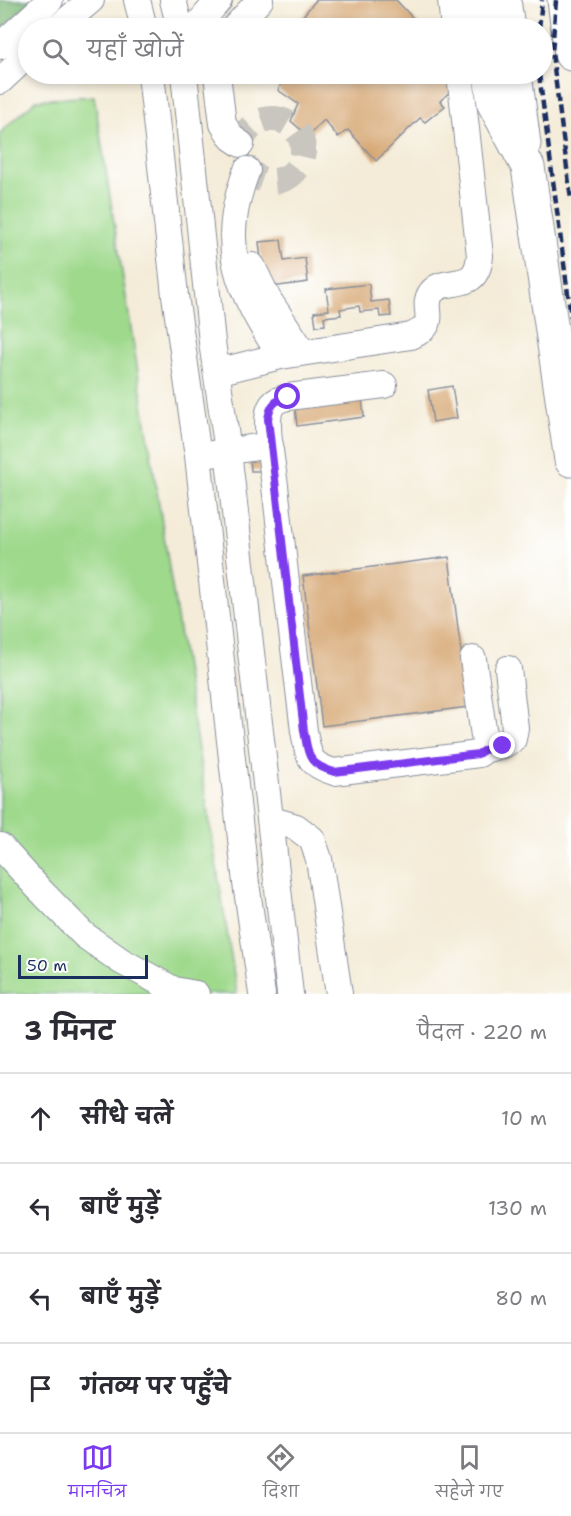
<!DOCTYPE html>
<html lang="hi">
<head>
<meta charset="utf-8">
<style>
  body { margin:0; font-family:"Shantell Sans","Playpen Sans Deva",sans-serif; background:#f2f2f3; color:#2b2b33 }
  .scale { position:absolute; left:18px; bottom:15px; width:130px; box-sizing:border-box; padding-left:6px; border:3px solid #1b2f5e; border-top:0; font-size:16px; line-height:21px; white-space:nowrap; color:#1b2f5e; -webkit-text-stroke:4px #fff; paint-order:stroke }
  .stop { position:absolute; width:18px; height:18px; margin:-14px; border:4px solid #7c3aed; border-radius:50%; background:#fff }
  .stop.end { background:#7c3aed; border-color:#fff; box-shadow:0 2px 6px #0008 }
  .list { margin:0; padding:0; list-style:none }
  h2 { display:flex; justify-content:space-between; align-items:center; height:78px; margin:0; padding:0 24px; font-size:26px }
  h2 small { font-size:20px; font-weight:400; color:#7c7c81 }
  .list li { display:grid; grid-template-columns:39px 1fr auto; gap:18px; align-items:center; box-sizing:border-box; height:90px; padding:0 24px; border-top:2px solid #e1e1e2 }
  .list b { display:block; font-size:22px; white-space:nowrap }
  .list em { font-size:20px; font-style:normal; color:#7c7c81 }
  .icon { flex:none; width:33px; height:33px; fill:none; stroke:currentColor; stroke-width:2; stroke-linecap:round; stroke-linejoin:round }
  .map { position:relative; flex:none; width:571px; height:994px; overflow:hidden }
  .search { position:absolute; background:#fff; box-shadow:0 3px 9px #0003; left:18px; right:18px; top:18px; height:66px; display:flex; align-items:center; gap:15px; box-sizing:border-box; padding:0 21px; border-radius:33px; color:#7c7c81; font-size:22px }
  .sheet { height:438px; background:#fff }
  nav { display:flex; justify-content:space-around; align-items:center; box-sizing:border-box; height:84px; border-top:2px solid #e1e1e2; background:#fff; font-size:16px; color:#7c7c81 }
  nav a { display:grid; justify-items:center; gap:3px }
  nav .on { color:#7c3aed }
  .map>svg:first-child { display:block }
  .green { fill:#9fd98c; stroke:#5d8475; stroke-width:1.5 }
  .forest { fill:#7fb978; stroke:#4d746b; stroke-width:1.5 }
  .building { fill:#d6a773 }
  .lines { fill:none; stroke-linecap:round; stroke-linejoin:round }
  .minor-tunnel { stroke:#c9c6c0; stroke-width:26; stroke-dasharray:26 13; stroke-linecap:butt }
  .minor-casing { stroke:#888e9b; stroke-width:28 }
  .major-casing { stroke:#888e9b; stroke-width:35 }
  .minor { stroke:#fff; stroke-width:26 }
  .major { stroke:#fff; stroke-width:33 }
  .rail { stroke:#1b2f5e; stroke-width:4.5; stroke-dasharray:9 4.5; stroke-linecap:butt }
  .route { stroke:#7c3aed; stroke-width:8 }
</style>
</head>
<body>
<div class="map">
<svg width="571" height="994" viewBox="0 0 571 994">
  <rect width="100%" height="100%" fill="#fff"/>
  <filter id="ink" filterUnits="userSpaceOnUse"><feTurbulence type="fractalNoise" baseFrequency=".0167" numOctaves="2"/><feDisplacementMap in="SourceGraphic" scale="12" xChannelSelector="R" yChannelSelector="G"/><feConvolveMatrix kernelMatrix="1 2 1 2 8 2 1 2 1" color-interpolation-filters="sRGB"/></filter>
  <filter id="wash" filterUnits="userSpaceOnUse"><feTurbulence type="fractalNoise" baseFrequency=".008" numOctaves="4" result="noise"/><feDisplacementMap in="SourceGraphic" scale="24" xChannelSelector="R" yChannelSelector="G"/><feGaussianBlur stdDeviation="1.35" result="paint"/><feColorMatrix in="noise" values="0 0 0 0 0 0 0 0 0 0 0 0 0 0 0 0 0 1.4 0 .05"/><feComposite in="paint" operator="in"/></filter>
  <g filter="url(#wash)">
    <rect width="100%" height="100%" fill="#f4ecd8"/>
    <path class="green" d="M 94,96 L 237,994 L 0,994 L 0,133 L 36,100 Z"/>
    <path class="forest" d="M 0,0 L 33,0 L 0,30 Z"/>
    <g id="blocks">
      <path class="building" d="M 316,0 L 396,0 L 422,28 L 293,28 Z
        M 270,74 L 443,74 L 456,86 L 440,101 L 445,106 L 425,122 L 420,118 L 376,161 L 348,130 L 338,137 L 324,120 L 308,136 L 291,121 L 298,104 L 278,90 L 283,80 Z
        M 281,240 L 284,261 L 305,258 L 308,282 L 264,288 L 259,242 Z
        M 369,284 L 371,302 L 389,300 L 391,316 L 380,317 L 379,310 L 360,312 L 359,306 L 340,309 L 341,315 L 324,317 L 325,325 L 316,326 L 314,312 L 329,310 L 326,289 Z
        M 452,386 L 457,418 L 433,422 L 428,390 Z
        M 362,398 L 364,417 L 297,426 L 295,407 Z
        M 260,457 L 261,471 L 251,471 L 250,458 Z
        M 449,557 L 468,707 L 322,726 L 303,576 Z"/>
    </g>
  </g>
  <g filter="url(#ink)">
    <use href="#blocks" fill-opacity="0" stroke="#888e9b" stroke-width="1.5"/>
    <g class="lines">
      <path class="minor-tunnel" d="M241 150a31 31 0 1 1 62 0a31 31 0 1 1-62 0Z"/>
      <g class="minor-casing">
        <path id="minor" d="M 137,0 L 144,28
          M 173,0 L 180,28
          M 451,0 L 454,28
          M 58,28 L 91,0
          M 195,28 L 219,0
          M 234,28 L 260,0
          M 0,46 L 50,0
          M 151,74 L 175,295 L 198,456 L 246,883 L 262,994
          M 184,74 L 212,342 L 228,451 L 290,994
          M 217,74 L 223,124 L 232,138 L 241,144
          M 0,81 L 28,55
          M 247,170 C 217,247 238,290 281,356
          M 252,266 L 268,299 L 303,352
          M 217,372 L 281,356 L 411,336 C 442,323 420,309 431,293 C 445,274 476,296 480,256 L 460,74
          M 384,385 L 288,397 C 280,399 273,401 270,409 C 264,424 273,469 275,486 C 284,568 294,649 304,731 C 309,756 307,764 334,772 L 479,754 L 484,750 L 485,743 L 473,659
          M 211,454 L 270,445
          M 484,750 L 503,745 L 513,739 L 515,728 L 508,669
          M 272,820 L 296,827 L 312,839 L 319,859 L 339,994
          M 0,846 L 38,888 L 84,935 L 121,961 L 174,990 L 196,994"/>
      </g>
      <g class="major-casing">
        <path id="major" d="M 478,0 L 483,28
          M 504,0 L 508,28
          M 564,0 L 571,54
          M 490,74 L 494,104 L 528,167 L 571,460
          M 515,74 L 524,144"/>
      </g>
      <use href="#minor" class="minor"/>
      <use href="#major" class="major"/>
      <path class="rail" d="M 556,0 L 552,53 L 571,199
        M 539,28 L 542,0
        M 539,74 L 571,317"/>
    </g>
  </g>
  <g class="lines" filter="url(#ink)">
    <path class="route" d="M 288,397 C 274,400 270,406 268,419 L 304,731 C 309,756 307,764 334,772 L 478,754 L 484,750 L 503,746"/>
  </g>
</svg>
<div class="scale">50 m</div>
<div class="stop" style="left:288px;top:397px"></div>
<div class="stop end" style="left:503px;top:746px"></div>
<div class="search"><svg class="icon" aria-label="search" viewBox="0 0 24 24"><circle cx="10" cy="10" r="6"/><path d="M15 15l6 6"/></svg>यहाँ खोजें</div>
</div>
<section class="sheet">
<h2>3 मिनट<small>पैदल · 220 m</small></h2>
<ul class="list">
<li><svg class="icon" aria-label="ahead" viewBox="0 0 24 24"><path d="M12 20V5M6 11l6-6 6 6"/></svg><div><b>सीधे चलें</b></div><em>10 m</em></li>
<li><svg class="icon" aria-label="left" viewBox="0 0 24 24"><path d="M17 20v-9H6M10 6l-5 5 5 5"/></svg><div><b>बाएँ मुड़ें</b></div><em>130 m</em></li>
<li><svg class="icon" aria-label="left" viewBox="0 0 24 24"><path d="M17 20v-9H6M10 6l-5 5 5 5"/></svg><div><b>बाएँ मुड़ें</b></div><em>80 m</em></li>
<li><svg class="icon" aria-label="arrive" viewBox="0 0 24 24"><path d="M6 21V4h12l-3 4 3 4H6"/></svg><div><b>गंतव्य पर पहुँचे</b></div></li>
</ul>
</section>
<nav>
<a class="on"><svg class="icon" aria-label="map" viewBox="0 0 24 24"><path d="M3 6l6-2 6 2 6-2v14l-6 2-6-2-6 2zM9 4v14M15 6v14"/></svg>मानचित्र</a>
<a><svg class="icon" aria-label="directions" viewBox="0 0 24 24"><path d="M12 3l9 9-9 9-9-9zM9 14v-3h6M13 9l2 2-2 2"/></svg>दिशा</a>
<a><svg class="icon" aria-label="saved" viewBox="0 0 24 24"><path d="M7 4h10v16l-5-4-5 4z"/></svg>सहेजे गए</a>
</nav>
</body>
</html>
